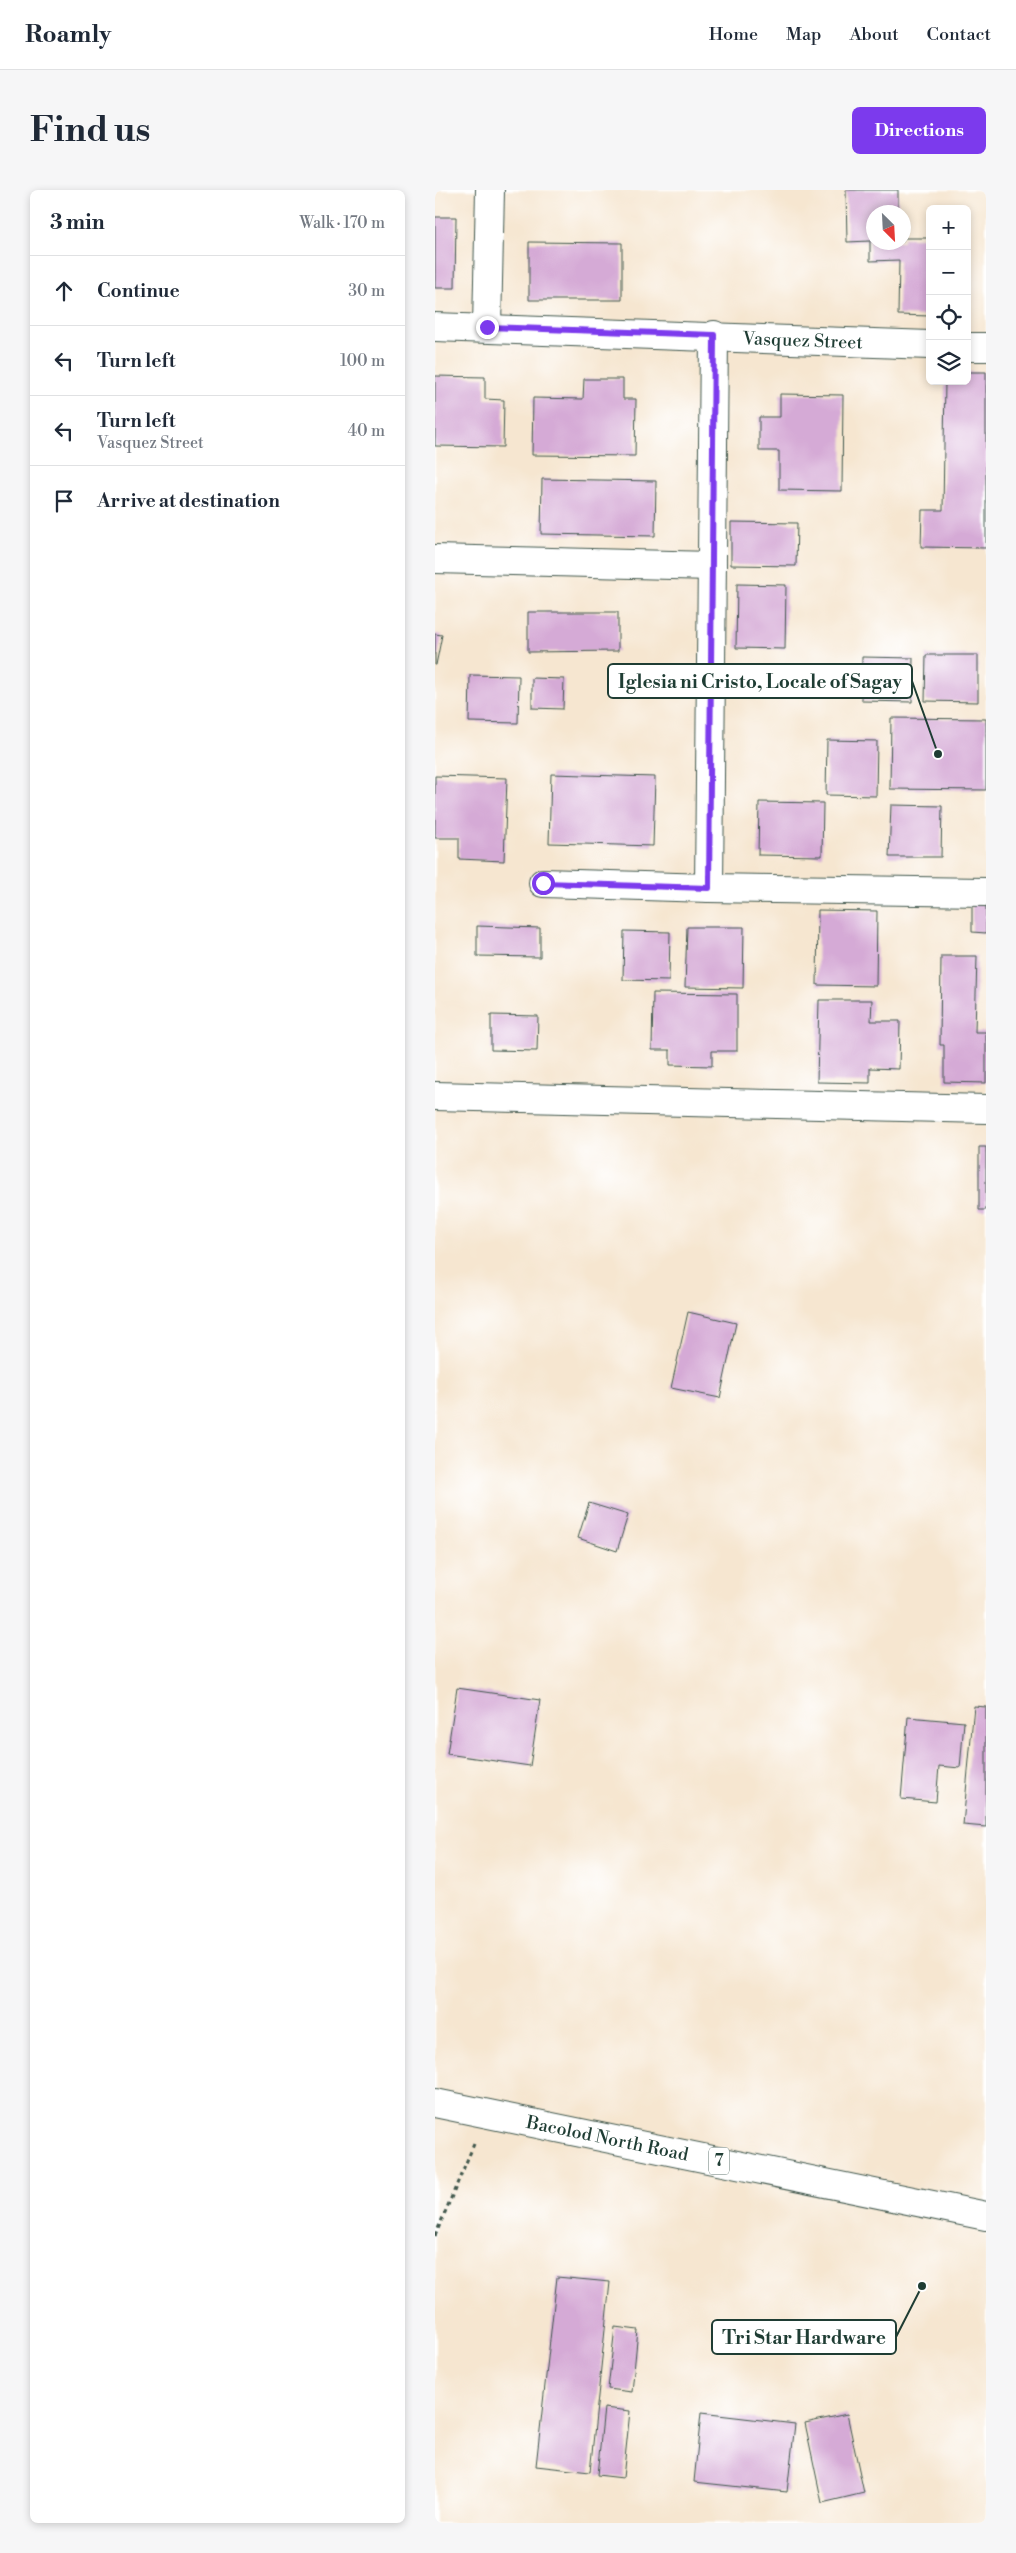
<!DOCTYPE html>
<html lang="en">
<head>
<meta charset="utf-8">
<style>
  body { margin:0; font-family:"Libre Bodoni",serif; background:#f6f6f7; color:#1f2937 }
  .controls { position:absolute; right:15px; top:15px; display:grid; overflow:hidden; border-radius:8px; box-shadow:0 2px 8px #0003 }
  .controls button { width:45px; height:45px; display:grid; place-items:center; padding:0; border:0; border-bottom:1px solid #e0e1e3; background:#fff; color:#1f2937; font:25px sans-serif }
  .compass { position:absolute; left:431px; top:15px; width:45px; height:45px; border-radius:50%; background:#fff; box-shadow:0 2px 8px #0003; rotate:156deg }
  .stop { position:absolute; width:15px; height:15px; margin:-11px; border:4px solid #7c3aed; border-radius:50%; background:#fff }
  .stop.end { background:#7c3aed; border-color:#fff; box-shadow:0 1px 5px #0008 }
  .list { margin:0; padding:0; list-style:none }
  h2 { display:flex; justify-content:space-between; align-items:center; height:65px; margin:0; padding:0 20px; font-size:21px }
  h2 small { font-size:16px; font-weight:400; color:#747a83 }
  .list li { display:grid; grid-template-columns:32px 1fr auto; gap:15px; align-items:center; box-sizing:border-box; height:70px; padding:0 20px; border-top:1px solid #e0e1e3 }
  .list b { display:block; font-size:19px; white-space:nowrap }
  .list p { margin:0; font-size:16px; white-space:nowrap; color:#747a83 }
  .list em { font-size:16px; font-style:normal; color:#747a83 }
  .icon { flex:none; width:28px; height:28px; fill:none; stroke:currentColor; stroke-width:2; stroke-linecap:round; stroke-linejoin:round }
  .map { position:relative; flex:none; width:551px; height:2333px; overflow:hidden; border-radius:8px }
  header { display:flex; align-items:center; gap:30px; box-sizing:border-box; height:70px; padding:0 25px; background:#fff; border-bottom:1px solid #e0e1e3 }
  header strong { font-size:24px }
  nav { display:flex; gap:28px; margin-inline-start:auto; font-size:18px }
  .intro { display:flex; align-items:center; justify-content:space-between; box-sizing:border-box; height:120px; padding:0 30px }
  h1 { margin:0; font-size:35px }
  .button { padding:12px 22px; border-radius:8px; background:#7c3aed; color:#fff; font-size:18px; font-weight:700 }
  main { display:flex; gap:30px; padding:0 30px }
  aside { flex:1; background:#fff; border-radius:8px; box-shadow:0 2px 8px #0003 }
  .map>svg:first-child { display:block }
  .building { fill:#d5aad6 }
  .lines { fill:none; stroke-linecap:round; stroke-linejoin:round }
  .street-casing { stroke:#3f564b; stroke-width:30 }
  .highway-casing { stroke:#3f564b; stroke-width:30 }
  .path { stroke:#3f564b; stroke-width:3; stroke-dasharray:4 4; stroke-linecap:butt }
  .street { stroke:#fff; stroke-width:28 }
  .highway { stroke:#fff; stroke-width:28 }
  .route { stroke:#7c3aed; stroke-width:6 }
  .labels { text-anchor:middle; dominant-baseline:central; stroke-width:4.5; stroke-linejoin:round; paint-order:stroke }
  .shield { fill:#fff; stroke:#627771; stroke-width:1 }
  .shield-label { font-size:16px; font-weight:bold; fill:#1f3d34 }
  .street-label { font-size:18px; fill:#1f3d34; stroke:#fff }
  .leader { fill:none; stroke:#1f3d34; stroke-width:2 }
  .callout-dot { fill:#1f3d34; stroke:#fff; stroke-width:2 }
  .callout { fill:#fff; stroke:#1f3d34; stroke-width:2 }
  .callout-label { font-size:19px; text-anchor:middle; font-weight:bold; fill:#1f3d34 }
</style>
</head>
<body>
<header>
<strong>Roamly</strong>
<nav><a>Home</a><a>Map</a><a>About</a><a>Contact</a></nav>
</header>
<div class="intro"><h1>Find us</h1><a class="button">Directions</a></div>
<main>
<aside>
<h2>3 min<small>Walk · 170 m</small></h2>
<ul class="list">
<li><svg class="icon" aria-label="ahead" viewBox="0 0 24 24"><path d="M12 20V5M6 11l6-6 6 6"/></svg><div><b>Continue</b></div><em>30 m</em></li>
<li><svg class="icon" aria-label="left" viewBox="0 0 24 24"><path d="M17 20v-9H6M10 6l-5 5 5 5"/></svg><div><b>Turn left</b></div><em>100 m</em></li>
<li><svg class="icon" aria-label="left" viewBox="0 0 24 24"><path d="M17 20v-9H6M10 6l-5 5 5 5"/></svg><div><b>Turn left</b><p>Vasquez Street</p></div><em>40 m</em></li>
<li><svg class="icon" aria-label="arrive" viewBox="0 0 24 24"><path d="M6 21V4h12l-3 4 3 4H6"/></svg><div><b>Arrive at destination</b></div></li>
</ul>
</aside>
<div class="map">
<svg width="551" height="2333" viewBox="0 0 551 2333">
  <rect width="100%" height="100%" fill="#fff"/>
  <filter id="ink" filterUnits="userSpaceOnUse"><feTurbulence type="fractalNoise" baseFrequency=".02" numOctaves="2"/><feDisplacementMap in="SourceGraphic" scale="10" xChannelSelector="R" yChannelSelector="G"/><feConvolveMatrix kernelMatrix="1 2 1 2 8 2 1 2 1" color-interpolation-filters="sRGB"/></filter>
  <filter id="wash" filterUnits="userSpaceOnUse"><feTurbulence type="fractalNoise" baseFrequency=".0096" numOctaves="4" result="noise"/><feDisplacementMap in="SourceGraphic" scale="20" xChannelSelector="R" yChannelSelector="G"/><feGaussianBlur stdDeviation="1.12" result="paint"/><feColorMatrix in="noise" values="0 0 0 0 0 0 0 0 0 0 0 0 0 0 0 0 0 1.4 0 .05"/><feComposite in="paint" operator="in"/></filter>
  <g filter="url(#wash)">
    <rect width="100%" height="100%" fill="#f6e6d0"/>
    <g id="blocks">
      <path class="building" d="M 411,0 L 463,0 L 463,22 L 438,22 L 438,52 L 468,52 L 468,48 L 495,48 L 495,126 L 463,125 L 464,70 L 435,71 L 435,51 L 412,52 Z
        M 0,27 L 21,27 L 20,98 L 0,98 Z
        M 94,52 L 187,53 L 187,110 L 94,110 Z
        M 532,182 L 551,182 L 551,358 L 486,357 L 487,320 L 508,320 L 510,191 L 532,191 Z
        M 0,186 L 50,187 L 50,209 L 69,210 L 68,257 L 0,256 Z
        M 149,189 L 188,189 L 188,209 L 201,209 L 200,266 L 97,265 L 98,208 L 148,209 Z
        M 345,204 L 408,205 L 407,301 L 344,300 L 344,261 L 324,261 L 324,227 L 345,227 Z
        M 107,289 L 221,291 L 220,346 L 106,344 Z
        M 296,332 L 362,333 L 361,376 L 296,375 Z
        M 302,394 L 351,395 L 350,459 L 301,458 Z
        M 93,422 L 183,422 L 183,461 L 93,462 Z
        M 0,444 L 7,445 L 1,475 L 0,475 Z
        M 491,465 L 543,465 L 543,512 L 490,511 Z
        M 427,467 L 478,468 L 477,512 L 427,511 Z
        M 35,485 L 84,486 L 83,533 L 34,532 Z
        M 97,488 L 129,489 L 128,519 L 97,518 Z
        M 456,528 L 551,529 L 551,600 L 455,599 Z
        M 392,550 L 442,551 L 441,606 L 391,605 Z
        M 116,584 L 220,587 L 218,656 L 114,653 Z
        M 0,586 L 72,588 L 69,671 L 24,669 L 24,648 L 0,648 Z
        M 324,612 L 388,613 L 387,666 L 323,665 Z
        M 456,615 L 507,616 L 506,667 L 454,667 Z
        M 537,714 L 551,714 L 551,743 L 537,742 Z
        M 383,720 L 442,721 L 441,796 L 382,795 Z
        M 42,736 L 105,738 L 105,767 L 42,766 Z
        M 252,737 L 309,737 L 308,798 L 250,797 Z
        M 189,741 L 235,742 L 234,791 L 188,790 Z
        M 506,766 L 542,766 L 540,842 L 551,842 L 551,893 L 509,892 L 509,855 L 505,855 Z
        M 218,803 L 302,804 L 302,861 L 277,861 L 277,876 L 235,875 L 235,860 L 217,860 Z
        M 384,810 L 437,810 L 436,831 L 465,831 L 464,879 L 435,878 L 435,893 L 382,892 Z
        M 56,825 L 103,826 L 102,861 L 56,860 Z
        M 544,957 L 551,957 L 551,1020 L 544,1020 Z
        M 253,1122 L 301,1133 L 285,1208 L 236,1198 Z
        M 154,1313 L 193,1325 L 182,1361 L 143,1348 Z
        M 22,1498 L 105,1510 L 95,1576 L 12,1564 Z
        M 539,1516 L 551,1517 L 551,1637 L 528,1635 Z
        M 473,1527 L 529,1532 L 525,1578 L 504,1576 L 501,1612 L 466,1609 Z
        M 122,2087 L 175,2092 L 155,2282 L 101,2276 Z
        M 180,2137 L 203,2140 L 197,2202 L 173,2199 Z
        M 169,2218 L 195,2221 L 188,2288 L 162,2285 Z
        M 266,2223 L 360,2234 L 352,2302 L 259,2292 Z
        M 412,2224 L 429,2303 L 387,2313 L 370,2233 Z"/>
    </g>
  </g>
  <g filter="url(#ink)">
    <use href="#blocks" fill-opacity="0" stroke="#3f564b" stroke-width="1"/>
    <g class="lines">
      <g class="street-casing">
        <g id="street">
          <path id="s1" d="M 0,137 L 495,155"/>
          <path d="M 52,137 L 55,0"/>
          <path d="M 532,157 L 551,157"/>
          <path d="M 0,369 L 277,376"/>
          <path d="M 108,693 L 274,698 L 551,702"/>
          <path d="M 274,698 L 279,145"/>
          <path d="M 0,906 L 551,919"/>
        </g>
      </g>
      <g class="highway-casing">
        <g id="highway">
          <path id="s2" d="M 0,1913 L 551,2026"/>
        </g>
      </g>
      <path class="path" d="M 0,2046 L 39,1954"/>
      <use href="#street" class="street"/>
      <use href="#highway" class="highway"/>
    </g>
  </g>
  <g class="lines" filter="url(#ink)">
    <path class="route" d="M 52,137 L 279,145 L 274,698 L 108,693"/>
  </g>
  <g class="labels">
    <rect class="shield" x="274" y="1957.5" width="20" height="27" rx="4"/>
    <g class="shield-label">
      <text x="284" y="1971">7</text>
    </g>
    <g class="street-label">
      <text stroke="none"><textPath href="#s1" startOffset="368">Vasquez Street</textPath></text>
      <text stroke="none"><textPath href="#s2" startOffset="176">Bacolod North Road</textPath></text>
    </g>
  </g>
  <path class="leader" d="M503 564L477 491M487 2096L461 2147"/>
  <g class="callout-dot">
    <circle cx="503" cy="564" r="5"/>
    <circle cx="487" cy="2096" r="5"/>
  </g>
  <g class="callout">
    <rect x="173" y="474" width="304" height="34" rx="5"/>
    <rect x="277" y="2130" width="184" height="34" rx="5"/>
  </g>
  <g class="callout-label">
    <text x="325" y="498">Iglesia ni Cristo, Locale of Sagay</text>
    <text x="369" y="2154">Tri Star Hardware</text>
  </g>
</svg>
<div class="controls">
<button>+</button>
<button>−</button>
<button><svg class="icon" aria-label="locate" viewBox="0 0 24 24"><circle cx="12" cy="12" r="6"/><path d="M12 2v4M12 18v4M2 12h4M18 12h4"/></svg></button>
<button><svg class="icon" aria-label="layers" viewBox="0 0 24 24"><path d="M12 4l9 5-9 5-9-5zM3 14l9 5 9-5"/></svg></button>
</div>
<svg class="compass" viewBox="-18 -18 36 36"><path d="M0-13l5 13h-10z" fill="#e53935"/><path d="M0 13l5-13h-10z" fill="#747a83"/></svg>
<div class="stop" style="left:108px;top:693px"></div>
<div class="stop end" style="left:52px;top:137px"></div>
</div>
</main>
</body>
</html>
